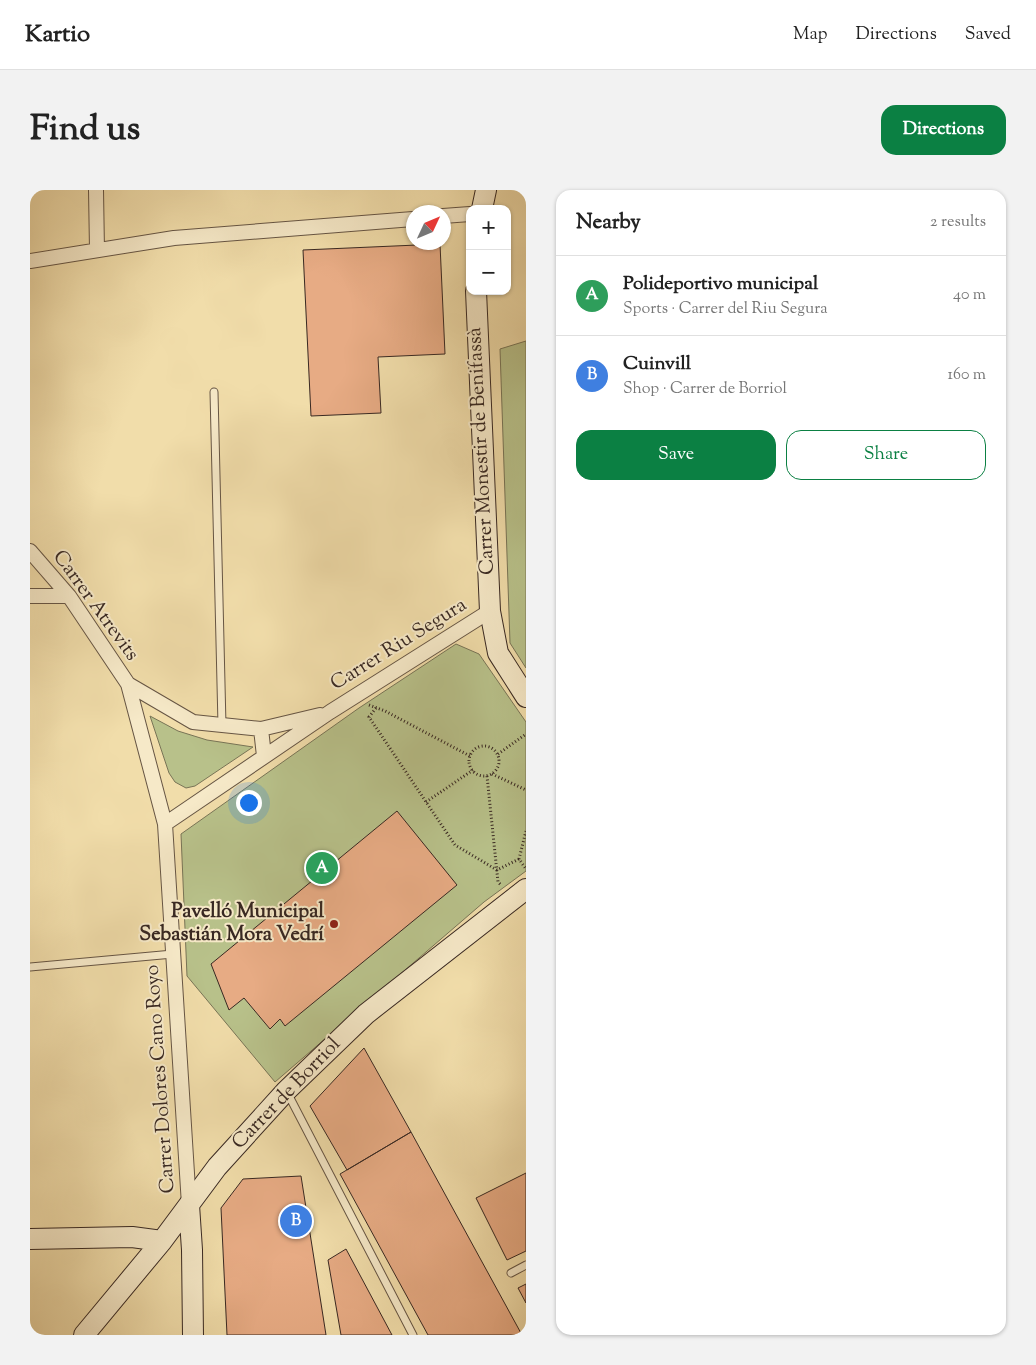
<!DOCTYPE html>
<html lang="en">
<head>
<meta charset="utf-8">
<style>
  body { margin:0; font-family:"Sorts Mill Goudy",serif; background:#f2f2f2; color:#222 }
  .controls { position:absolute; right:15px; top:15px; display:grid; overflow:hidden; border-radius:10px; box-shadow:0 1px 4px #0004 }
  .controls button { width:45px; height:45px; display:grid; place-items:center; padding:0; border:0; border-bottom:1px solid #e0e0e0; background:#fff; color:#222; font:25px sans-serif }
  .compass { position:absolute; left:376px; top:15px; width:45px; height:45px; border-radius:50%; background:#fff; box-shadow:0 1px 4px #0004; rotate:46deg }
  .you { position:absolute; left:218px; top:612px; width:18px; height:18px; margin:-12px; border:4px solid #fff; border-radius:50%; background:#1a73e8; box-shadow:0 0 0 8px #1a73e833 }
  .badge { display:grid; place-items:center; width:32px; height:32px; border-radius:50%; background:#0b8043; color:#fff; font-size:16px; font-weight:700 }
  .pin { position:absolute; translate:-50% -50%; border:2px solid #fff; box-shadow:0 1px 5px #0006 }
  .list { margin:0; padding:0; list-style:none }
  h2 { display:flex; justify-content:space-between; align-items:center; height:65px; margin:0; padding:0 20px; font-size:21px }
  h2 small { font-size:16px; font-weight:400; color:#767676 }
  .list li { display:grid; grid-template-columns:32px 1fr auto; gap:15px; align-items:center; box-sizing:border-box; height:80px; padding:0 20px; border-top:1px solid #e0e0e0 }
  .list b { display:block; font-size:19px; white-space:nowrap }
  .list p { margin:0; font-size:16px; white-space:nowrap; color:#767676 }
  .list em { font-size:16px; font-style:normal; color:#767676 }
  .actions { display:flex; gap:10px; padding:15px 20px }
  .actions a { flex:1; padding:11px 0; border:1px solid #0b8043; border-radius:15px; text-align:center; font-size:18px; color:#0b8043 }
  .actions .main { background:#0b8043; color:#fff }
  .map { position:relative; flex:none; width:496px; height:1145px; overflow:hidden; border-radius:15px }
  header { display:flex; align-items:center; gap:30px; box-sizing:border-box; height:70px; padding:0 25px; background:#fff; border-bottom:1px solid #e0e0e0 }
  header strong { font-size:24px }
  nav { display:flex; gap:28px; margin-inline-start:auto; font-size:18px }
  .intro { display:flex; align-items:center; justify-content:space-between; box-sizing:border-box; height:120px; padding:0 30px }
  h1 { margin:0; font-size:35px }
  .button { padding:12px 22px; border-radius:15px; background:#0b8043; color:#fff; font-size:18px; font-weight:700 }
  main { display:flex; gap:30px; padding:0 30px }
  aside { flex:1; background:#fff; border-radius:15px; box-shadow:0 1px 4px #0004 }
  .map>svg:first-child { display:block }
  .green { fill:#b8c18a; stroke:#787456 }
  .building { fill:#e7ab84; stroke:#382822 }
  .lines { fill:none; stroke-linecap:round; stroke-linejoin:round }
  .lane-casing { stroke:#654; stroke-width:9 }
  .street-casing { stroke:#654; stroke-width:16 }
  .secondary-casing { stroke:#382822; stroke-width:22 }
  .path { stroke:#382822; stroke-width:3; stroke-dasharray:1 2.5; stroke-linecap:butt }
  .lane { stroke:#f6e9c8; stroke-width:7 }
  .street { stroke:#f6e9c8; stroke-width:14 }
  .secondary { stroke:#f6e9c8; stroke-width:20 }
  .poi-dot { fill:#8f2418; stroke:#f6e9c8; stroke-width:2 }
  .labels { text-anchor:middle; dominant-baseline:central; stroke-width:4; stroke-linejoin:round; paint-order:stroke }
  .street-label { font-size:20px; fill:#382822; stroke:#f6e9c8 }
  .poi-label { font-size:20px; font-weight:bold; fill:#382822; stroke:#f6e9c8; text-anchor:end }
</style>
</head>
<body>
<header>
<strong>Kartio</strong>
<nav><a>Map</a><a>Directions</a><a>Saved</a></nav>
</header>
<div class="intro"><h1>Find us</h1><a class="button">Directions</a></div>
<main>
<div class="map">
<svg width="496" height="1145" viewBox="0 0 496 1145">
  <rect width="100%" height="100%" fill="#f1ddaa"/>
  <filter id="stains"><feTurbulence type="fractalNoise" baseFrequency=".004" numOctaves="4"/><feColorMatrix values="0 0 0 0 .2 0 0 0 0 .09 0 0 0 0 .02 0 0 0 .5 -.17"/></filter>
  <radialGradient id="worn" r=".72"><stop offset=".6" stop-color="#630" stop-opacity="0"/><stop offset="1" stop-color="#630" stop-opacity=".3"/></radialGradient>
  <path class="green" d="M 496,151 L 496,478 L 480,453 L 470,159 Z
    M 426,454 L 449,464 L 496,532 L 496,681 L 454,712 L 245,892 L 157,786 L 151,644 L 329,518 Z
    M 120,526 L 148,541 L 177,550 L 223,557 L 165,596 L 156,598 L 145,592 L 139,583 Z"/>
  <path class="building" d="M 410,54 L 415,164 L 348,167 L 351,223 L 281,226 L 273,60 Z
    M 367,621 L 427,695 L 255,836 L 250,829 L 240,839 L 214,808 L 199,820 L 181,774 Z
    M 334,858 L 381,942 L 317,980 L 280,916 Z
    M 381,942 L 492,1145 L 398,1145 L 310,984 Z
    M 496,983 L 496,1061 L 477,1070 L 446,1008 Z
    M 271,986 L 296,1145 L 197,1145 L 191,1018 L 213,989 Z
    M 316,1059 L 362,1145 L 311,1145 L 298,1070 Z
    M 496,1094 L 496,1113 L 488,1098 Z"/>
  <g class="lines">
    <g class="lane-casing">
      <path id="lane" d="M 184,202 L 192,535
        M 0,777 L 143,764
        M 258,904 L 383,1145
        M 481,1083 L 496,1075"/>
    </g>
    <g class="street-casing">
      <path id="street" d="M 66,0 L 67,60
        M 413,26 L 440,24
        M 0,71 L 144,48 L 383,29
        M 0,361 L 39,406 L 98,494 L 135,634 L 159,1015
        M 0,406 L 39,406
        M 98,494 L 163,532 L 231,539 L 290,525
        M 231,539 L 234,566
        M 135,634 L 300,522 L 460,421"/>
    </g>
    <g class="secondary-casing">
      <path id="secondary" d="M 452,19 L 456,0
        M 446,101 L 460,421 L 468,463 L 496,507
        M 159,1015 L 162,1060 L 163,1145
        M 0,1049 L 102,1047 L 132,1051
        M 54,1145 L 132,1051 L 187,977 L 256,901 L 336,824 L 496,699"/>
    </g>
    <path class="path" d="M 339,515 L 355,521 L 440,566
      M 346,518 L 339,527 L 425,655 L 467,680 L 489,669
      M439 571a15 15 0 1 1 30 0a15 15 0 1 1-30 0Z
      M 468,564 L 496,544
      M 462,584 L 496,600
      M 457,586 L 468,692 L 471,695
      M 396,612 L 443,580
      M 496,641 L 489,669 L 496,679"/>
    <use href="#lane" class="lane"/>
    <use href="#street" class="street"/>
    <use href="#secondary" class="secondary"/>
  </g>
  <circle class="poi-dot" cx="304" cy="734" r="5"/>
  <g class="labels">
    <g class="street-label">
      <text transform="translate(452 261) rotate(-93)">Carrer Monestir de Benifassà</text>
      <text transform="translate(65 416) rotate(54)">Carrer Atrevits</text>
      <text transform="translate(369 455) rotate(-32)">Carrer Riu Segura</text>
      <text transform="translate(131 889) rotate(-94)">Carrer Dolores Cano Royo</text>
      <text transform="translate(257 904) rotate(-46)">Carrer de Borriol</text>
    </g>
    <g class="poi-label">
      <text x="294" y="722">Pavelló Municipal<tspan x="294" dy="23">Sebastián Mora Vedrí</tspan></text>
    </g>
  </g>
  <rect width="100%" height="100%" filter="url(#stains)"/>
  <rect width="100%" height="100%" fill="url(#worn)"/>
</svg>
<div class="controls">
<button>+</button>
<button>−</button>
</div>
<svg class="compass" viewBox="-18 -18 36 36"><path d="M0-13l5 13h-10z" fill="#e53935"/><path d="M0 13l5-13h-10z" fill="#767676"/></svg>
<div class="you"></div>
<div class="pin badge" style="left:292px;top:678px;background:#2e9e5b">A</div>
<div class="pin badge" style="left:266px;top:1031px;background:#3f7fe0">B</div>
</div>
<aside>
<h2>Nearby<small>2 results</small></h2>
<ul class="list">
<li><span class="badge" style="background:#2e9e5b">A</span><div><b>Polideportivo municipal</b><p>Sports · Carrer del Riu Segura</p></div><em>40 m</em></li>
<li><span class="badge" style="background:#3f7fe0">B</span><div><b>Cuinvill</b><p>Shop · Carrer de Borriol</p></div><em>160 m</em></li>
</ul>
<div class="actions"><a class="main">Save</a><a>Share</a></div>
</aside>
</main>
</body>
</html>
